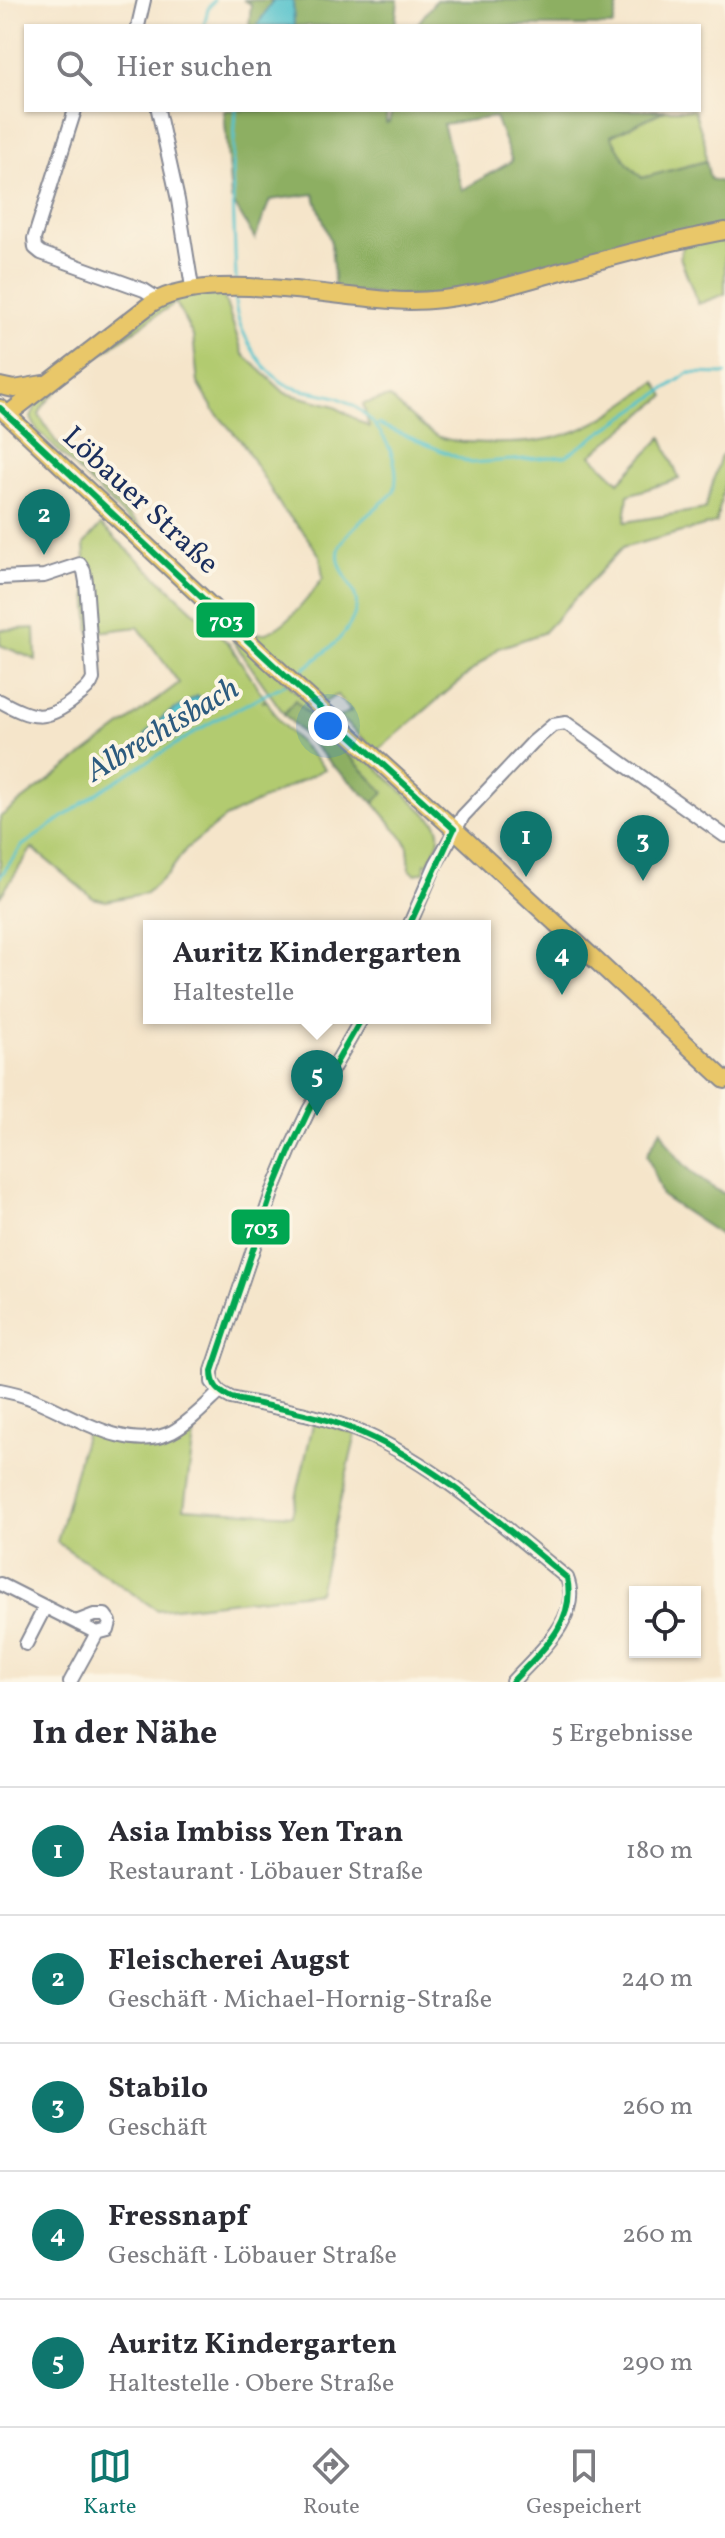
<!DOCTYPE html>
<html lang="de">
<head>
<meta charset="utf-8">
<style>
  body { margin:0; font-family:Vollkorn,serif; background:#f2f2f3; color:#2b2b33 }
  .controls { position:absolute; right:24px; bottom:24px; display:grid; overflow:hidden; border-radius:0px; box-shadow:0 2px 6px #0004 }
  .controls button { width:72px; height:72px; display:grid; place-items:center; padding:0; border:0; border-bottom:2px solid #e1e1e2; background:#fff; color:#2b2b33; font:40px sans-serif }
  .you { position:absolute; left:328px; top:726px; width:28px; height:28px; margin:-20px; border:6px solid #fff; border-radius:50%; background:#1a73e8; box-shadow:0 0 0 12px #1a73e833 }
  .badge { display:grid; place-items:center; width:52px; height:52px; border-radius:50%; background:#0f766e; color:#fff; font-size:26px; font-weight:700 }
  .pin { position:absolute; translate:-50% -66px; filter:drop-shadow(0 2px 4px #0008) }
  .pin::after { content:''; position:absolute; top:42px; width:28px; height:24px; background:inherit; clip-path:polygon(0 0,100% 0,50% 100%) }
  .popup { position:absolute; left:143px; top:920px; width:348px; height:104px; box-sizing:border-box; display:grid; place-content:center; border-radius:0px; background:#fff; filter:drop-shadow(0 2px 6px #0005); font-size:26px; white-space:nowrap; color:#7c7c81 }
  .popup b { font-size:30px; color:#2b2b33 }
  .popup::after { content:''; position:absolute; left:50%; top:100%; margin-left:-16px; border:16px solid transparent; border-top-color:#fff }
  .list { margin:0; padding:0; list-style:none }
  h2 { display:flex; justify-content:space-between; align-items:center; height:104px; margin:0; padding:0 32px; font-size:34px }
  h2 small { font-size:26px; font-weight:400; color:#7c7c81 }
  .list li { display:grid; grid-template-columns:52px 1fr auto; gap:24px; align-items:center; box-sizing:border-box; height:128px; padding:0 32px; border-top:2px solid #e1e1e2 }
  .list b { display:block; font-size:30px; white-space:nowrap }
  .list p { margin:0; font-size:26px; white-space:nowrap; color:#7c7c81 }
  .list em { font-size:26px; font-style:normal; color:#7c7c81 }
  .icon { flex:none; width:44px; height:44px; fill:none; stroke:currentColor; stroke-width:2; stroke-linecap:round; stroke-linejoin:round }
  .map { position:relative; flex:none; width:725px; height:1682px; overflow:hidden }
  .search { position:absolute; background:#fff; box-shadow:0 2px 6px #0004; left:24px; right:24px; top:24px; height:88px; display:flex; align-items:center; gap:20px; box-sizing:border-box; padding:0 28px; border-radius:0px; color:#7c7c81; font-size:30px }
  .sheet { height:744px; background:#fff }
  nav { display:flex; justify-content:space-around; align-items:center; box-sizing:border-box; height:112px; border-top:2px solid #e1e1e2; background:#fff; font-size:22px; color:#7c7c81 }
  nav a { display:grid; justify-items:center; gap:4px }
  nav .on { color:#0f766e }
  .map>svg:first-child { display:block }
  .green { fill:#b2cb70; stroke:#667d67; stroke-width:2; fill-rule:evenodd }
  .forest { fill:#8daf62; stroke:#546f60; stroke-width:2; fill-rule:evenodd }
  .water { fill:#56c3cc; stroke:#387995; stroke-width:2 }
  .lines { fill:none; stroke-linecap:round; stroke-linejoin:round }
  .stream { stroke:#56c3cc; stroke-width:3 }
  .minor-casing { stroke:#888a94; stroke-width:16 }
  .major-casing { stroke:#888a94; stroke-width:20 }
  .minor { stroke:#fff; stroke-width:12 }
  .major { stroke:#e9c769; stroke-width:16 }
  .bus-1-casing { stroke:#fcf5e5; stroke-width:12 }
  .bus-1 { stroke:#00a651; stroke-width:6 }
  .labels { text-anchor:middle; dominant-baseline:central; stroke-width:8; stroke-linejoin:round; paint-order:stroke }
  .street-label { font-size:30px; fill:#1b2f5e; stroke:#fcf5e5 }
  .water-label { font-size:32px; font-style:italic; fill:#2d5b7f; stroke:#fcf5e5 }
  .line-badge { stroke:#fcf5e5; stroke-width:3 }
  .badge-label { font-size:22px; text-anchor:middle; font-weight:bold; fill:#fff }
</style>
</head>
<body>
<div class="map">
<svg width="725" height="1682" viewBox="0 0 725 1682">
  <rect width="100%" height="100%" fill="#fcf5e5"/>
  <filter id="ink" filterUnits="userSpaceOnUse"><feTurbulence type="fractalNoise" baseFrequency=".0125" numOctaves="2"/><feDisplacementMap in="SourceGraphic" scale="16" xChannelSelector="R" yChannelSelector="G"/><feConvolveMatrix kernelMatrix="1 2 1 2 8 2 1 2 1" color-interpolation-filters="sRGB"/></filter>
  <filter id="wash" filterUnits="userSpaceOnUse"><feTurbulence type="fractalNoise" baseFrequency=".006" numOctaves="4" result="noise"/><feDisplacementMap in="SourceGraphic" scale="32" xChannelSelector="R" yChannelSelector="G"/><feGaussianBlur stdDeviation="1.8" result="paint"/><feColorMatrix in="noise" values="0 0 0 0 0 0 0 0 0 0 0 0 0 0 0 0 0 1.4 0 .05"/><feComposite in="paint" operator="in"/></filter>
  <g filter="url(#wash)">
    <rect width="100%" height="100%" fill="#f5e5ca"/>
    <path class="green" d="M 665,110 L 694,110 L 705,143 L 706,161 L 642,178 L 626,163 L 610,136 Z
      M 725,234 L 725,294 L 698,304 L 680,257 L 683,246 Z
      M 197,294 L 223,294 L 243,354 L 285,393 L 332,405 L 369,427 L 363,404 L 389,397 C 403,409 417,424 432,433 C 448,443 469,442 487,443 C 567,445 594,427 656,382 L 665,396 L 591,455 L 619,482 L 662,437 L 679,479 L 628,495 L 625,522 L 705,509 L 720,458 L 725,452 L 725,482 L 716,523 L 622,548 L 543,633 L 499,648 L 377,751 L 339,717 L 351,711 L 337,695 L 325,702 L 125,517 L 37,430 L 31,418 L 37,402 L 160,305 ZM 176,303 L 193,336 L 198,383 L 215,412 L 242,442 L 283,510 L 302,530 L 320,556 L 323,578 C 310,596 278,640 254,633 L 114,501 L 56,442 L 39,415 C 43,392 151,317 176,303 Z
      M 101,525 L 229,644 L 266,700 L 262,702 L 267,701 L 280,722 L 325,769 L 225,818 L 186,849 L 168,874 L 146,893 L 106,901 L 93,898 L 32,848 L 0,897 L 0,817 L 179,683 L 138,627 L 90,633 L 84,544 Z
      M 35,628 L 36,660 L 0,645 L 0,630 Z
      M 237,636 L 435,822 C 445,837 435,849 428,864 L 425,863 L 424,872 L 416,874 L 410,870 L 408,847 L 404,839 L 374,803 L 384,792 L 295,700 L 284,714 L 233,641 Z
      M 314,1420 L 356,1434 L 319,1592 L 157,1610 L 57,1542 L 86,1431 C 103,1439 144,1448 163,1443 C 175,1440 186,1430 196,1422 L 184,1508 L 292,1515 Z"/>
    <path class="forest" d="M 243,0 L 398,0 L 395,26 L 249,26 L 251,4 Z
      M 436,0 L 619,0 L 613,26 L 416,26 Z
      M 224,110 L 387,110 L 386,123 L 389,122 L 392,110 L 665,110 L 611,136 L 627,163 L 642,178 L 706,161 L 710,179 L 725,183 L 725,224 L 459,294 L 415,297 L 335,291 L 331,243 L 314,194 L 270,200 L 255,239 L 231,199 ZM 495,117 L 512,161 L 462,190 L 443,124 Z
      M 295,700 L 384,792 L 374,803 L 332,765 L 284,714 Z
      M 661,1129 C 672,1157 698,1182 725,1194 L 725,1238 L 662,1196 L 647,1154 Z"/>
    <path class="water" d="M 273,0 L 293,0 L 294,26 L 257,26 Z
      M 197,696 L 211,710 L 173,739 L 150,747 L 145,735 L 164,716 Z"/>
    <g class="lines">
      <path class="stream" d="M 204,26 L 208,9 L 214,0
        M 236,110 L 232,169 L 236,280
        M 235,292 C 233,323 256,364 282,382 C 298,393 323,391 341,399 C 374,414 404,455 394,492 C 380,506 355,523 344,539 C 325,566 361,586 356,608 C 350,639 317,657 295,676
        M 378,424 L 471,463 L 566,456 L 689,373 L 725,374
        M 0,877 L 22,846 L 106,787 L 215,720 L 286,684"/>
    </g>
  </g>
  <g filter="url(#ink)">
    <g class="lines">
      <g class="minor-casing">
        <path id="minor" d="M 138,26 L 144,0
          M 75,110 L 34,239 L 35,248 L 41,253 L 144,290 L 158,299
          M 158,110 L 178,200 L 192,287
          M 0,578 L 44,576 L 80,564 L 84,571 L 86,582 L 93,679 C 90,688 83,692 76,698 C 46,723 32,719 0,701
          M 409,926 L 436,864 L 463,816 L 533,742 L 553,725 L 566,723 L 725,836
          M 362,1018 L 309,1110 L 290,1150 L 272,1193 L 212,1371 L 212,1382 L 220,1392 L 231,1398 C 271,1407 312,1413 350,1428 C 427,1456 504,1527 567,1578 C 583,1618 536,1655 512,1682
          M 0,1390 C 10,1392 20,1394 30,1398 C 71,1413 126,1455 172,1432 C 189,1423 205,1406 220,1392
          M 0,1584 L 97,1633 L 108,1630 L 110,1622 L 105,1615 L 94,1615 L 76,1622
          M 26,1644 L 45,1607
          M 70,1682 L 97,1633"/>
      </g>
      <g class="major-casing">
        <path id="major" d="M 0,386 L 14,389 L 43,384
          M 0,408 L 295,685 L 454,829 L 725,1080
          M 7,415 L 152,303 C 208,268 343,300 410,301 C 464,301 515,284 565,270 C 618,255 671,241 725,231"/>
      </g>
      <use href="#minor" class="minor"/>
      <use href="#major" class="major"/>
      <g class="bus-1-casing">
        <path id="bus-1" d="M 0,408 L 295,685 L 454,829
          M 409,926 L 454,829
          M 362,1018 L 309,1110 L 290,1150 L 272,1193 L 212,1371 C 212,1386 218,1391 231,1398 C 271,1407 312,1413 350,1428 C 433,1461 499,1522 567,1578 C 577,1623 540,1652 512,1682"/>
      </g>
      <use href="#bus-1" class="bus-1"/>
    </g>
  </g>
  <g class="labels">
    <g class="street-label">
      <text transform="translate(140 501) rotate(43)">Löbauer Straße</text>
    </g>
    <g class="water-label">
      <text transform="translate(163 731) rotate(-31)">Albrechtsbach</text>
    </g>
  </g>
  <g class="line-badge">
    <rect x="195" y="601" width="61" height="38" rx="8" fill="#00a651"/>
    <rect x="230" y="1208" width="61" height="38" rx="8" fill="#00a651"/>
  </g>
  <g class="badge-label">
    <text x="226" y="628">703</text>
    <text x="261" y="1235">703</text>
  </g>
</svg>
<div class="controls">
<button><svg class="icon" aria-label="locate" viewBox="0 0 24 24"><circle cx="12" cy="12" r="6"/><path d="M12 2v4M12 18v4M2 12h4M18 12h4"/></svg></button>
</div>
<div class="you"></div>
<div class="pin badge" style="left:526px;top:877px">1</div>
<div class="pin badge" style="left:44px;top:555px">2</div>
<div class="pin badge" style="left:643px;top:881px">3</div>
<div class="pin badge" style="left:562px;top:995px">4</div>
<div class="pin badge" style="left:317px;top:1116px">5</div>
<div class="popup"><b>Auritz Kindergarten</b>Haltestelle</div>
<div class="search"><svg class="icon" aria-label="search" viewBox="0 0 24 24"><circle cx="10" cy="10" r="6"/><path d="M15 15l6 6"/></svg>Hier suchen</div>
</div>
<section class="sheet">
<h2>In der Nähe<small>5 Ergebnisse</small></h2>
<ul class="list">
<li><span class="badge">1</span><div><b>Asia Imbiss Yen Tran</b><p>Restaurant · Löbauer Straße</p></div><em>180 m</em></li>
<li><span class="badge">2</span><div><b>Fleischerei Augst</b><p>Geschäft · Michael-Hornig-Straße</p></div><em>240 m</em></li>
<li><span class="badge">3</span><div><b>Stabilo</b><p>Geschäft</p></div><em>260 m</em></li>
<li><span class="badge">4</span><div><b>Fressnapf</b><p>Geschäft · Löbauer Straße</p></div><em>260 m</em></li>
<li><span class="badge">5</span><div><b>Auritz Kindergarten</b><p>Haltestelle · Obere Straße</p></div><em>290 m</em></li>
</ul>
</section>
<nav>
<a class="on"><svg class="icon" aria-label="map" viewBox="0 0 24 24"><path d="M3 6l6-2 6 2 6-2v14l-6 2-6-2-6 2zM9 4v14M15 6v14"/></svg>Karte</a>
<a><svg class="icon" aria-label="directions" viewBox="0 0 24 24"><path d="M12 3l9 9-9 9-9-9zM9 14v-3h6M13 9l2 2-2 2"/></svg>Route</a>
<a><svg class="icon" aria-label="saved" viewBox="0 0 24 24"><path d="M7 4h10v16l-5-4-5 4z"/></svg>Gespeichert</a>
</nav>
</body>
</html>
